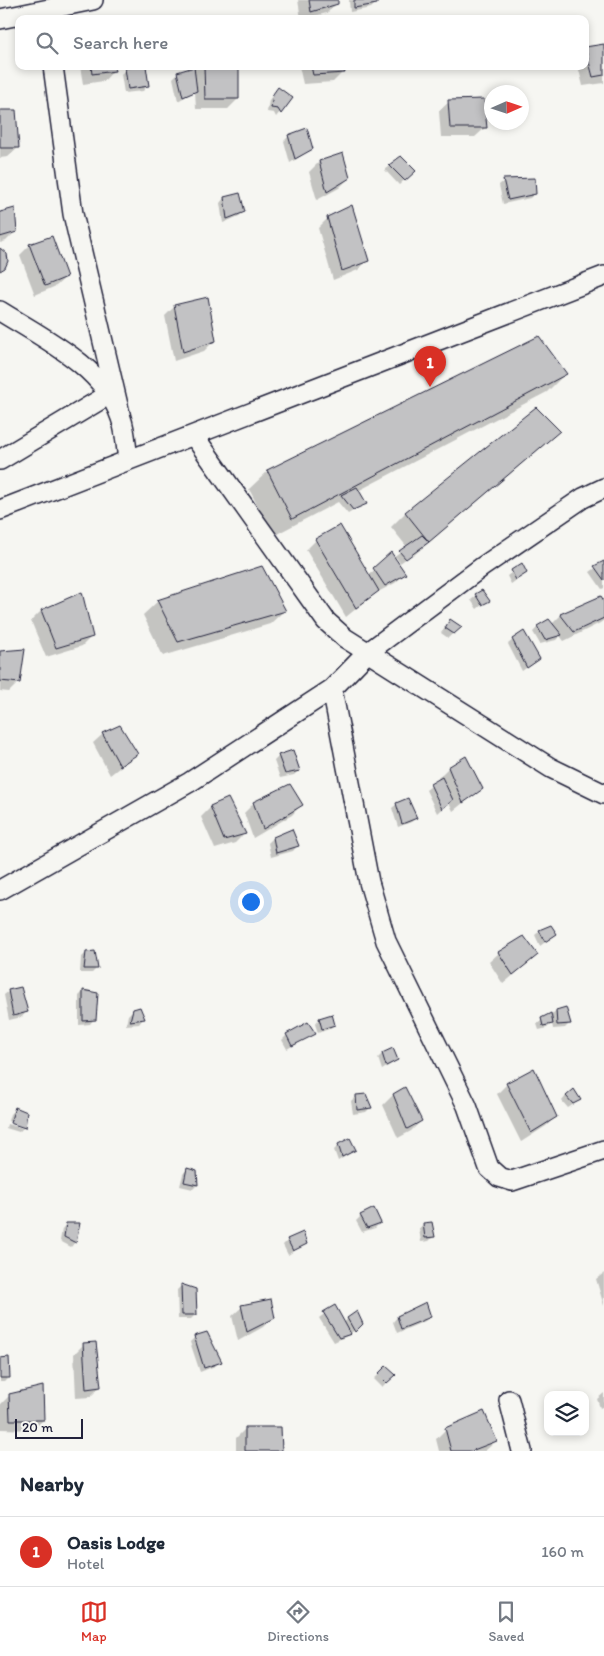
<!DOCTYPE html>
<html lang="en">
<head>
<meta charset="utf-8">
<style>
  body { margin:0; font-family:Itim,sans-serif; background:#f2f2f3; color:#1f2937 }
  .controls { position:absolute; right:15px; bottom:15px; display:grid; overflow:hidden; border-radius:10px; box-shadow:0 2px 8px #0003 }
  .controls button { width:45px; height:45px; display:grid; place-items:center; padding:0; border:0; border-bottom:1px solid #e0e1e3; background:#fff; color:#1f2937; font:25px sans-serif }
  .compass { position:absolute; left:484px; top:85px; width:45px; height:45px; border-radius:50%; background:#fff; box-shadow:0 2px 8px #0003; rotate:87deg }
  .scale { position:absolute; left:15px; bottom:12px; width:68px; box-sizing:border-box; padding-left:5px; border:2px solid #22223b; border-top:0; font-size:14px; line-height:18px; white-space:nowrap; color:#22223b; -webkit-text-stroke:4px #f6f6f2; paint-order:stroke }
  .you { position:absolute; left:250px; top:901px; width:18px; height:18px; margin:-12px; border:4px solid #fff; border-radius:50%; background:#1a73e8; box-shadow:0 0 0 8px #1a73e833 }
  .badge { display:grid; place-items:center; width:32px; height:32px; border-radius:50%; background:#d93025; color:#fff; font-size:16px; font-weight:700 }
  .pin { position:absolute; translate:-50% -41px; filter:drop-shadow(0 1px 2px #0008) }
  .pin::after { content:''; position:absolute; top:26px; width:18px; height:15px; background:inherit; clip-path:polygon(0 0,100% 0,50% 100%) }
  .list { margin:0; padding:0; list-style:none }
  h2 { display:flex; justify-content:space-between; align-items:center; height:65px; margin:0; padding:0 20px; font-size:21px }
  h2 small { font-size:16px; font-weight:400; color:#747a83 }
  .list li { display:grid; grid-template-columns:32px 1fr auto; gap:15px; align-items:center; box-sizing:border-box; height:70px; padding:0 20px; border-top:1px solid #e0e1e3 }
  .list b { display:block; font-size:19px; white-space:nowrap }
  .list p { margin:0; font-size:16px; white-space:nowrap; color:#747a83 }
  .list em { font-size:16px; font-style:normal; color:#747a83 }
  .icon { flex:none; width:28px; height:28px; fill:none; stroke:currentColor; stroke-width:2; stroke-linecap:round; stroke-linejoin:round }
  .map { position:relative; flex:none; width:604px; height:1451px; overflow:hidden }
  .search { position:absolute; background:#fff; box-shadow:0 2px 8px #0003; left:15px; right:15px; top:15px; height:55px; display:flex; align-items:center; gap:12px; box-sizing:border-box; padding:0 18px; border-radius:10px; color:#747a83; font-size:19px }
  .sheet { height:135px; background:#fff }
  nav { display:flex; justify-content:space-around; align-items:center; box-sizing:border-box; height:70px; border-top:1px solid #e0e1e3; background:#fff; font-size:14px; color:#747a83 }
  nav a { display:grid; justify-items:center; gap:2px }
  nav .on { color:#d93025 }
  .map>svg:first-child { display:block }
  .shadow { fill:#0003 }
  .building { fill:#c2c2c4; stroke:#22223b }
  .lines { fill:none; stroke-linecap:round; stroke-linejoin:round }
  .minor-casing { stroke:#22223b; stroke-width:22 }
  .minor { stroke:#f6f6f2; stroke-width:19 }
</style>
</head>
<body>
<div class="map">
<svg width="604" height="1451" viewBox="0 0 604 1451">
  <rect width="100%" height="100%" fill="#f6f6f2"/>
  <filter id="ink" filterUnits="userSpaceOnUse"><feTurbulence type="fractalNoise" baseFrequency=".02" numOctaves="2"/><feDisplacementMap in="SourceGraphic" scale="10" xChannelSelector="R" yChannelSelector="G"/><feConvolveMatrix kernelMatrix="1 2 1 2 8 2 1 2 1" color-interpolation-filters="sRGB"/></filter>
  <g filter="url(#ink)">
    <path class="shadow" d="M 337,0 L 337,3 L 327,13 L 301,19 L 298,0 Z
      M 349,0 L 375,0 L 376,3 L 371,8 L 350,12 Z
      M 604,45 L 604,83 L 583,86 L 578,66 L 585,66 L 585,49 Z
      M 80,66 L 113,66 L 113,71 L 104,81 L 83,84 Z
      M 194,66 L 238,66 L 238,99 L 228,109 L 196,109 L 195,91 L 178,101 L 173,78 L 178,73 Z
      M 299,66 L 342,66 L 343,72 L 333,82 L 303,84 Z
      M 126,69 L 147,86 L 143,91 L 124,93 L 121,74 Z
      M 278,88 L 291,98 L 276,117 L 274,113 L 267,112 L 269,100 Z
      M 449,102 L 485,128 L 475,137 L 441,137 L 439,111 Z
      M 0,111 L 18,148 L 8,157 L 0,158 Z
      M 289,136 L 312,149 L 290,163 L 284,141 Z
      M 342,154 L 349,178 L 339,188 L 317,200 L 309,172 L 319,162 Z
      M 401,157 L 414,171 L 399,185 L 385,170 Z
      M 504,181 L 535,193 L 530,198 L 503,204 L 499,185 Z
      M 224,198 L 244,212 L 239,216 L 223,223 L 220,203 Z
      M 0,214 L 16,231 L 6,241 L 0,243 Z
      M 328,218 L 368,260 L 358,270 L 333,280 L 318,228 Z
      M 30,245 L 66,277 L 56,286 L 35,295 L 20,255 Z
      M 175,306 L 214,341 L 204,351 L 174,361 L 165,316 Z
      M 565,374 L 547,392 L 358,491 L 366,503 L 348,514 L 338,502 L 273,536 L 249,489 L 268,471 Z
      M 544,445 L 414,555 L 413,554 L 400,563 L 396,557 L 394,559 L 405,574 L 395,583 L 374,594 L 346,617 L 306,550 L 316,540 L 368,575 L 407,547 L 391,527 L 405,513 Z
      M 604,562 L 604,588 L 602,589 L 590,572 Z
      M 522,565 L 526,573 L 511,584 L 507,576 Z
      M 482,591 L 488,600 L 477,609 L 471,600 Z
      M 81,594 L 92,636 L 82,646 L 46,657 L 31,621 L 41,611 Z
      M 158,601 L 285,610 L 270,624 L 163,656 L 143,615 Z
      M 604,604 L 604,620 L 600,623 L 564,641 L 560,636 L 556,640 L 540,644 L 533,632 L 538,627 L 552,624 L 561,615 Z
      M 450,621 L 460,627 L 448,638 L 441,633 Z
      M 513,640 L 538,659 L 522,671 L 508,644 Z
      M 0,653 L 19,682 L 9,692 L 0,691 Z
      M 103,734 L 137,754 L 110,775 L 93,743 Z
      M 279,756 L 299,770 L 294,775 L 280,778 L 274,761 Z
      M 466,757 L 482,788 L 453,811 L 449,802 L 437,813 L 426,790 L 439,780 L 438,778 L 448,768 Z
      M 290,786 L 301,805 L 292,815 L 253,838 L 244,813 L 254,803 Z
      M 397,804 L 416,818 L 411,822 L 398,827 L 392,808 Z
      M 211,807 L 244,834 L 235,843 L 215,849 L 201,817 Z
      M 273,838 L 297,846 L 293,851 L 271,857 L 268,843 Z
      M 540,931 L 556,934 L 540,946 L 535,935 Z
      M 86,953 L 97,968 L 92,973 L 80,973 L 81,958 Z
      M 499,953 L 537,955 L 503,984 L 489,962 Z
      M 9,991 L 26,1012 L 22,1017 L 9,1020 L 4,995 Z
      M 83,992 L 94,1019 L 90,1024 L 79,1025 L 79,996 Z
      M 133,1010 L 143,1019 L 139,1024 L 126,1025 L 128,1015 Z
      M 556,1011 L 569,1024 L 565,1028 L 553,1029 L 552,1023 L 547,1028 L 539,1030 L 537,1024 Z
      M 331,1016 L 334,1025 L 329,1029 L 318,1033 L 315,1024 L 319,1019 Z
      M 314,1034 L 287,1049 L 282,1040 L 287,1035 Z
      M 382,1054 L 397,1060 L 382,1070 L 378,1058 Z
      M 534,1070 L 556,1116 L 546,1126 L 521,1142 L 497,1094 L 507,1084 Z
      M 405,1088 L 421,1121 L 411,1131 L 398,1138 L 383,1105 L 393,1095 Z
      M 356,1096 L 370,1108 L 366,1112 L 353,1114 L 351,1101 Z
      M 566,1096 L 580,1100 L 568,1108 L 562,1101 Z
      M 15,1109 L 24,1127 L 19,1132 L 6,1128 L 7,1124 L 22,1128 L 22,1125 L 8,1121 L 10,1114 Z
      M 339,1145 L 355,1150 L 338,1161 L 334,1150 Z
      M 187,1169 L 197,1185 L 193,1189 L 180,1186 L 183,1174 Z
      M 361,1216 L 380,1223 L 375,1228 L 362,1232 L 356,1221 Z
      M 66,1224 L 75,1242 L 71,1247 L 60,1241 L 62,1229 Z
      M 423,1224 L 434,1236 L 429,1241 L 421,1242 L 419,1229 Z
      M 288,1240 L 306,1243 L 288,1255 L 283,1245 Z
      M 604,1273 L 604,1306 L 596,1279 Z
      M 182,1285 L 195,1315 L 191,1319 L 178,1319 L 177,1290 Z
      M 335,1306 L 344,1323 L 348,1318 L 361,1324 L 349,1335 L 334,1342 L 319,1318 Z
      M 242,1307 L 273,1317 L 263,1327 L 238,1341 L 232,1316 Z
      M 429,1316 L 425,1321 L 397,1333 L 393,1322 L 397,1317 Z
      M 195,1337 L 220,1362 L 215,1366 L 200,1372 L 190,1342 Z
      M 84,1344 L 100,1387 L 90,1397 L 76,1398 L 74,1354 Z
      M 0,1359 L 9,1377 L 4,1382 L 0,1382 Z
      M 386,1368 L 394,1375 L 382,1387 L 374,1379 Z
      M 604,1393 L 604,1406 L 600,1408 L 597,1399 Z
      M 10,1395 L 43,1420 L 33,1430 L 1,1429 L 0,1405 Z
      M 246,1428 L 280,1451 L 236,1451 L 236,1438 Z
      M 446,1429 L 496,1441 L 485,1451 L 439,1451 L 436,1439 Z"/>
    <path class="building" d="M 309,0 L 338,0 L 338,4 L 311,12 Z
      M 354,0 L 377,0 L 377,4 L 354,8 Z
      M 604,44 L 604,75 L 593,77 L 585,47 Z
      M 91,66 L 114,66 L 115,71 L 92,74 Z
      M 146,66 L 149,86 L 128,89 L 125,68 Z
      M 204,66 L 239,66 L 239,99 L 205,99 Z
      M 311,66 L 343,66 L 345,73 L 313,75 Z
      M 194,67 L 197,91 L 183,97 L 177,72 Z
      M 278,87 L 293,98 L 281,114 L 278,109 L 271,108 L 273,94 Z
      M 484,99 L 487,128 L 450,128 L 448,100 Z
      M 0,110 L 16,110 L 19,148 L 0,148 Z
      M 307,128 L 313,149 L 295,159 L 288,135 Z
      M 343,153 L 350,178 L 327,192 L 319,161 Z
      M 401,156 L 416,171 L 405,181 L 389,165 Z
      M 535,178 L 536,194 L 508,200 L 503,179 Z
      M 240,193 L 245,212 L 227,219 L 224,197 Z
      M 352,205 L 369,261 L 342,271 L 327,217 Z
      M 15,208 L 17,232 L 0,237 L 0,212 Z
      M 52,236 L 67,277 L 45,286 L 29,244 Z
      M 0,248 L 7,254 L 8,261 L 5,268 L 0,271 Z
      M 208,297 L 216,341 L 183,352 L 174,305 Z
      M 539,336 L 567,374 L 292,519 L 267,470 Z
      M 536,407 L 560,431 L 429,542 L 405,512 Z
      M 357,487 L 367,504 L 353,510 L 341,495 Z
      M 340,525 L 379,591 L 356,608 L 315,539 Z
      M 422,535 L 429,542 L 406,559 L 399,551 Z
      M 391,552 L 406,574 L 385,586 L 373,568 Z
      M 604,561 L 604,580 L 594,566 Z
      M 522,563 L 527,573 L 516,580 L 511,570 Z
      M 262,566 L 286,611 L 178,642 L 157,600 Z
      M 482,590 L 490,601 L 482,605 L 475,594 Z
      M 82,592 L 93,637 L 56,648 L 41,610 Z
      M 601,596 L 604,601 L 604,618 L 574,632 L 560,614 Z
      M 450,619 L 462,627 L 454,634 L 445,628 Z
      M 549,619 L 562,635 L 545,640 L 537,626 Z
      M 524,631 L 540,659 L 527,668 L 512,639 Z
      M 25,649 L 20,683 L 0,681 L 0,651 Z
      M 120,725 L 138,754 L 120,766 L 102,733 Z
      M 293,750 L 300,771 L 285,774 L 278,755 Z
      M 466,756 L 483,789 L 463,803 L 448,767 Z
      M 442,777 L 453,800 L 442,809 L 430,784 Z
      M 290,784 L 303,805 L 263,829 L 253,802 Z
      M 228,798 L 246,834 L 224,840 L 210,806 Z
      M 408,798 L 417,818 L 402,824 L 396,803 Z
      M 292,829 L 299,846 L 276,853 L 273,837 Z
      M 551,925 L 557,934 L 545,942 L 539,930 Z
      M 524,936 L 538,955 L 513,975 L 498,952 Z
      M 95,951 L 98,969 L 84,969 L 86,952 Z
      M 21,987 L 28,1012 L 13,1016 L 8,990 Z
      M 83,990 L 98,993 L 96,1020 L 83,1021 Z
      M 140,1007 L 145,1019 L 130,1021 L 133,1009 Z
      M 566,1007 L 571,1024 L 557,1025 L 556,1010 Z
      M 551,1013 L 553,1024 L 543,1026 L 541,1018 Z
      M 332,1014 L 335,1025 L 322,1029 L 319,1018 Z
      M 308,1022 L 316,1034 L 292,1046 L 286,1034 Z
      M 393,1048 L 398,1060 L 386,1066 L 382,1053 Z
      M 534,1068 L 557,1117 L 531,1133 L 506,1083 Z
      M 405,1087 L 422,1121 L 407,1129 L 393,1094 Z
      M 574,1089 L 581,1100 L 573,1104 L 566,1096 Z
      M 366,1094 L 372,1108 L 357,1110 L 356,1095 Z
      M 15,1107 L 27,1112 L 25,1128 L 10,1123 Z
      M 350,1138 L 356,1150 L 342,1157 L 338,1144 Z
      M 187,1168 L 197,1171 L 198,1185 L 184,1182 Z
      M 374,1208 L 381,1223 L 367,1228 L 360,1215 Z
      M 432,1222 L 435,1237 L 425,1238 L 423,1223 Z
      M 66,1223 L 80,1223 L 76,1243 L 64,1237 Z
      M 303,1232 L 307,1244 L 293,1251 L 287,1239 Z
      M 181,1284 L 196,1289 L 197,1315 L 182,1315 Z
      M 271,1299 L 275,1318 L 247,1332 L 241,1305 Z
      M 426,1302 L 431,1317 L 401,1329 L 397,1316 Z
      M 335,1305 L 351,1334 L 339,1338 L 323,1312 Z
      M 357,1311 L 363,1324 L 355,1332 L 347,1318 Z
      M 207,1332 L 222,1362 L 204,1368 L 194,1336 Z
      M 96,1342 L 101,1387 L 86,1389 L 83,1343 Z
      M 9,1357 L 10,1378 L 0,1378 L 0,1358 Z
      M 386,1366 L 396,1375 L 387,1383 L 378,1374 Z
      M 43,1386 L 44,1420 L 10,1420 L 9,1394 Z
      M 484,1411 L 497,1441 L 471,1451 L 451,1451 L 445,1428 Z
      M 245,1427 L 281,1427 L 282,1451 L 245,1451 Z"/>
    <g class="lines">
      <g class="minor-casing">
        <path id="minor" d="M 0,19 L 93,0
          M 53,66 L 73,214 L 121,418
          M 0,311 C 43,338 104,367 121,418 C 126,431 126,447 128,460
          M 194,436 L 326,621 L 345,638 L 551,768 L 604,794
          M 0,460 L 108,395
          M 0,510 L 604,276
          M 332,689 L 369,882 L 386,941 L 467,1106 L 489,1168 L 499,1177 L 512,1181 L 604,1150
          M 0,890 L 190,782 L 332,689 L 367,653 L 482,567 L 583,498 L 604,488
          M 509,1400 L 522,1451"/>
      </g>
      <use href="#minor" class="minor"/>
    </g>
  </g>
</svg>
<div class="controls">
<button><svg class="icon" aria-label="layers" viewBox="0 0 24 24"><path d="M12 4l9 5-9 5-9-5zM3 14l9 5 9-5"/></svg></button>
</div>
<svg class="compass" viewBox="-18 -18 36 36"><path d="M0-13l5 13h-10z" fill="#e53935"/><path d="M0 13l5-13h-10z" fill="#747a83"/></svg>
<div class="scale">20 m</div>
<div class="you"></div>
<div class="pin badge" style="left:430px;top:387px">1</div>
<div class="search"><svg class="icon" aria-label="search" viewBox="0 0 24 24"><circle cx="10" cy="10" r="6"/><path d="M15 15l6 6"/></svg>Search here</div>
</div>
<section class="sheet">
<h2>Nearby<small></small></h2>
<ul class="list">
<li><span class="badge">1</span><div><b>Oasis Lodge</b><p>Hotel</p></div><em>160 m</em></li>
</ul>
</section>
<nav>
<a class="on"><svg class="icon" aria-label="map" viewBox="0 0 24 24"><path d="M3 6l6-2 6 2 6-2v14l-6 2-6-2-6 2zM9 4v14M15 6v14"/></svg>Map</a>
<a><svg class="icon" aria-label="directions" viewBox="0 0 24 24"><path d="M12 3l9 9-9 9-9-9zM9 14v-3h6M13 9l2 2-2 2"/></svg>Directions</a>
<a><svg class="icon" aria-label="saved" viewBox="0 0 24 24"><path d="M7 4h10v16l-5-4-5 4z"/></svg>Saved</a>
</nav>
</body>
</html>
